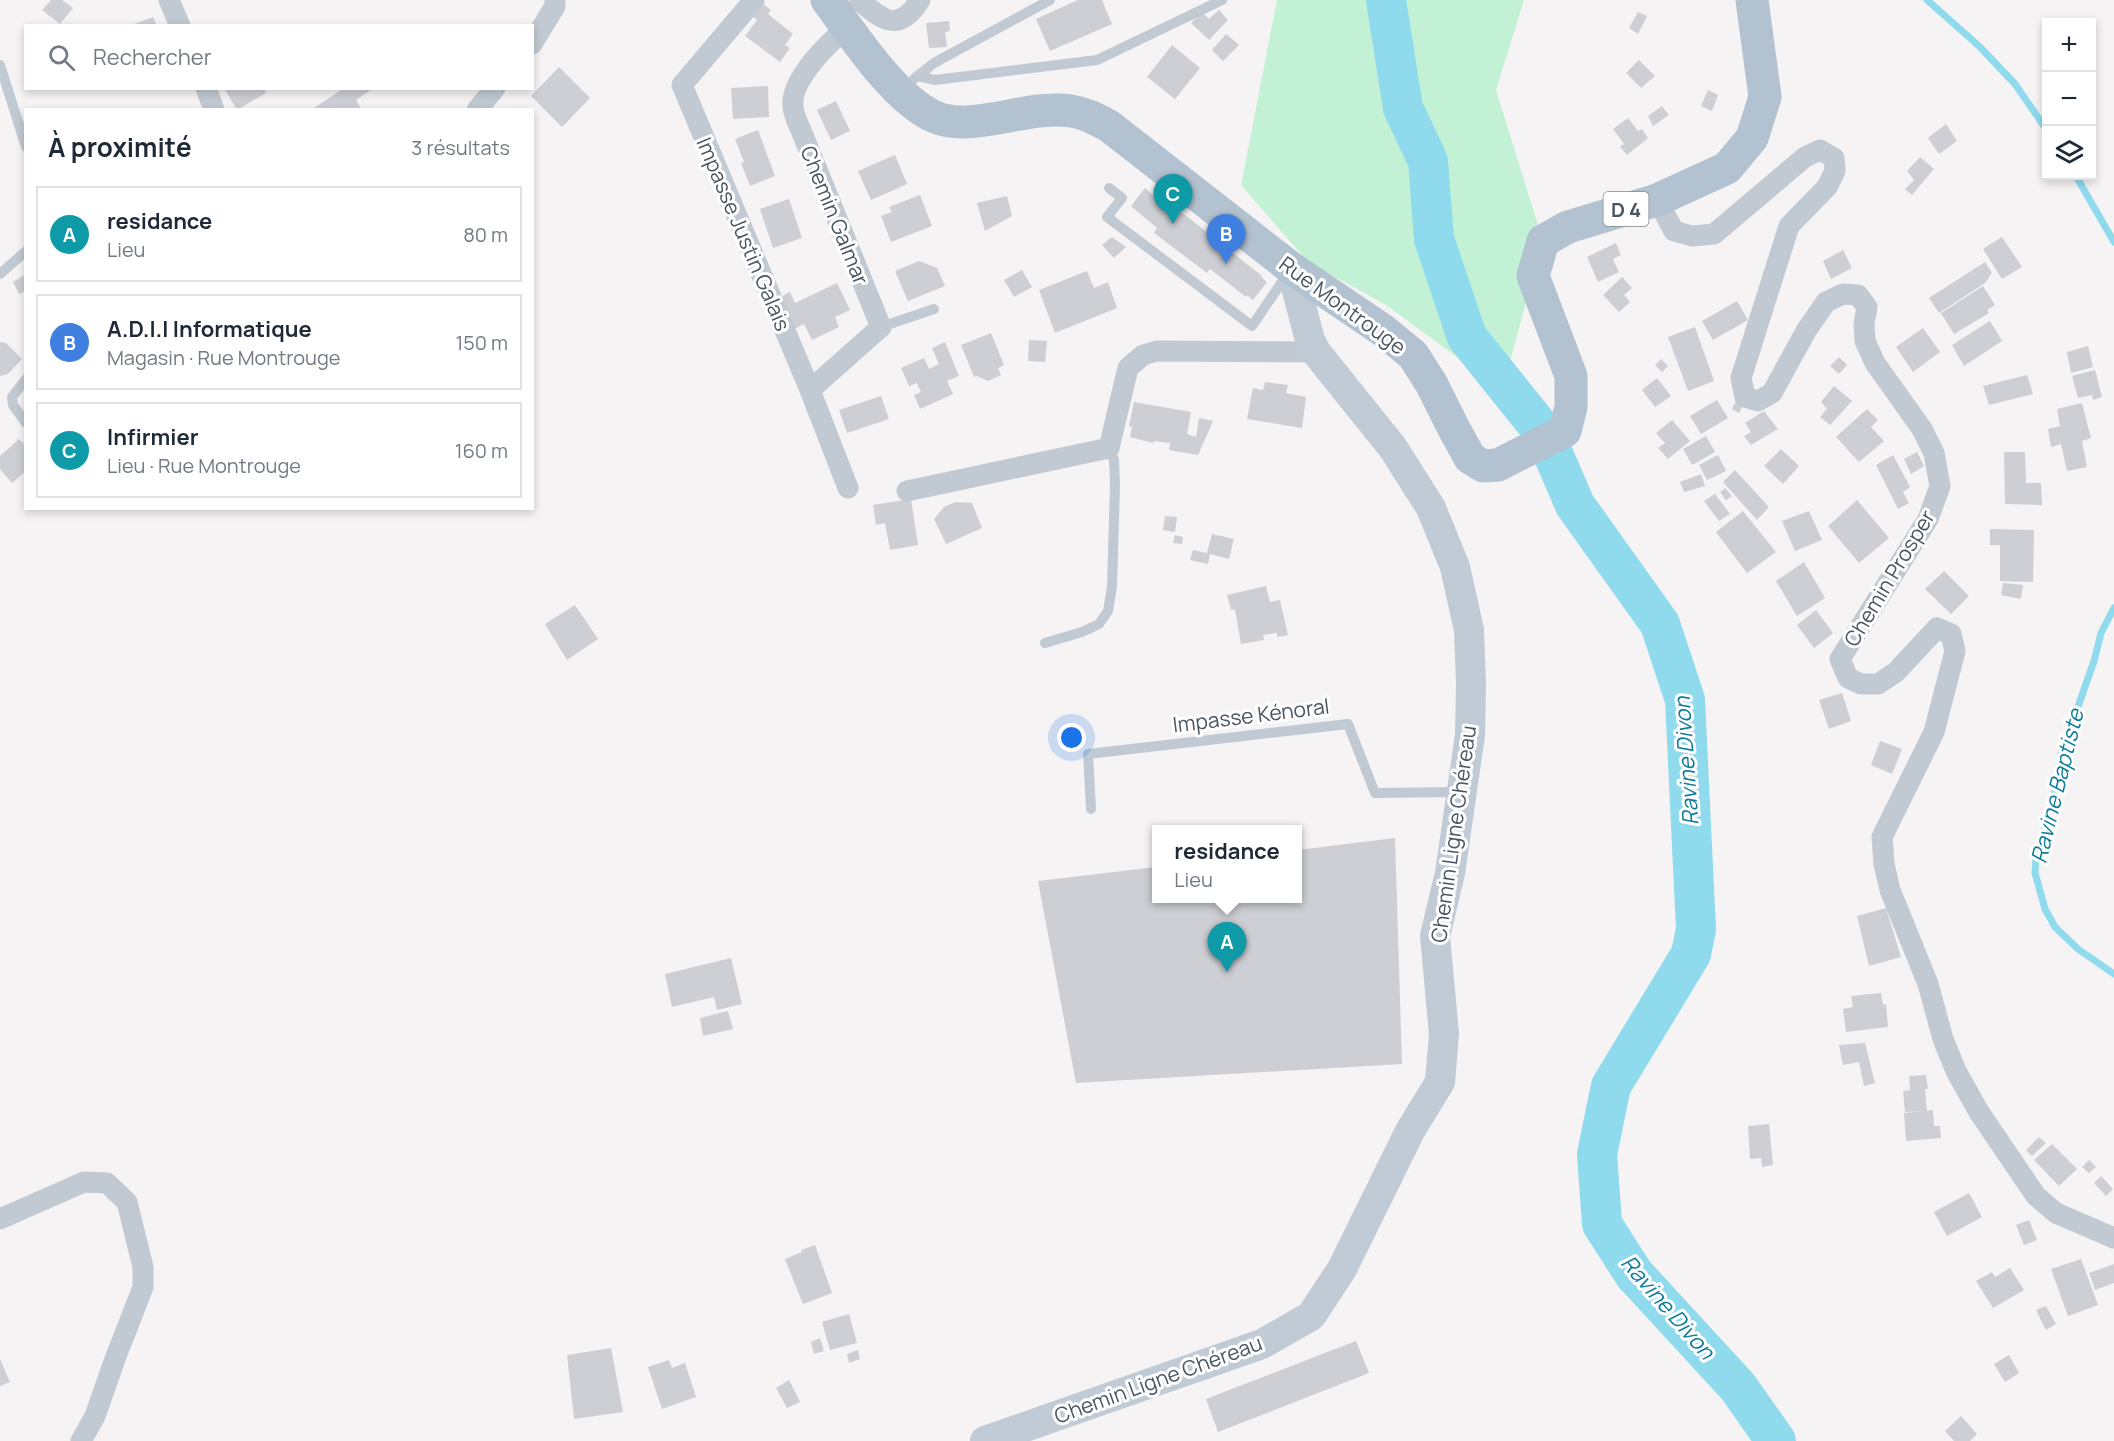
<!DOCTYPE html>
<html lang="fr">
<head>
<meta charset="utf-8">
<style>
  body { margin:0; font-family:Manrope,sans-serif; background:#f2f2f3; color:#1f2937 }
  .controls { position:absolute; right:18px; top:18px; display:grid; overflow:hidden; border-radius:0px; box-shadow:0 3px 9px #0003 }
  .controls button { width:54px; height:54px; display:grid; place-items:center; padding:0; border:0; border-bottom:2px solid #e0e1e3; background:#fff; color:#1f2937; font:30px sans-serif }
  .you { position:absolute; left:1072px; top:738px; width:21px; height:21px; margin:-15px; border:4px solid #fff; border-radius:50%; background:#1a73e8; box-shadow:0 0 0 9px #1a73e833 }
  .badge { display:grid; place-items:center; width:39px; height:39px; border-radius:50%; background:#0b8043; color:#fff; font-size:20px; font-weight:700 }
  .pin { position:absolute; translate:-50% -50px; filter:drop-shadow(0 2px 3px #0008) }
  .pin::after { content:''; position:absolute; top:32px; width:21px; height:18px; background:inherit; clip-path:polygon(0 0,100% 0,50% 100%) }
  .popup { position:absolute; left:1152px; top:825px; width:150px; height:78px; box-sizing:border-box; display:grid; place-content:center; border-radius:0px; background:#fff; filter:drop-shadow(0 2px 4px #0005); font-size:20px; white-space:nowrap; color:#747a83 }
  .popup b { font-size:22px; color:#1f2937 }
  .popup::after { content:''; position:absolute; left:50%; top:100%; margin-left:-12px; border:12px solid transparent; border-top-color:#fff }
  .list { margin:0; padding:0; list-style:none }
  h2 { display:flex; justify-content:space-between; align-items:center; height:78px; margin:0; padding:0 24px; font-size:26px }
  h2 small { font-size:20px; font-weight:400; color:#747a83 }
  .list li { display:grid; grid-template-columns:39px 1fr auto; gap:18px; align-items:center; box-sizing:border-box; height:96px; margin:0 12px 12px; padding:0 12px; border:2px solid #e0e1e3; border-radius:0px }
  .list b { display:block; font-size:22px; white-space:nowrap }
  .list p { margin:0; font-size:20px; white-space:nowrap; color:#747a83 }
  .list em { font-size:20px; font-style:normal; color:#747a83 }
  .icon { flex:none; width:33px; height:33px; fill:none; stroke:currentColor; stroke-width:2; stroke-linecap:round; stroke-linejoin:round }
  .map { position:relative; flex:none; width:2114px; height:1441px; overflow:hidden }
  .search { position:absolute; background:#fff; box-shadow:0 3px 9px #0003; left:24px; top:24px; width:510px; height:66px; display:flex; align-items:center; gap:15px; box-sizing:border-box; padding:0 21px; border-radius:0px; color:#747a83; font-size:22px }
  .panel { position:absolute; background:#fff; box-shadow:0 3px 9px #0003; left:24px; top:108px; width:510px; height:402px; border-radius:0px }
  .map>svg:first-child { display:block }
  .green { fill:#c3f1d5 }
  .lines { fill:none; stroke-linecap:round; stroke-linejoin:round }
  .stream { stroke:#90daee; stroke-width:7 }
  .river { stroke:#90daee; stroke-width:40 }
  .building { fill:#cdcfd5 }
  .lane { stroke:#c1cad2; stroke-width:10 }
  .street { stroke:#c1cad2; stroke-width:21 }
  .secondary { stroke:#c1cbd6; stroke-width:30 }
  .primary { stroke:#b3c2d1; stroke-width:33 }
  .labels { text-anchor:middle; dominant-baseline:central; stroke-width:6; stroke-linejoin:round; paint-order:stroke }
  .shield { fill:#fff; stroke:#808990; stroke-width:1.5 }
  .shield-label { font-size:20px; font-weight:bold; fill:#4a5661 }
  .street-label { font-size:21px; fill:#4a5661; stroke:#fff }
  .water-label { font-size:22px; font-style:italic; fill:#0c7c9b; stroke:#fff }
</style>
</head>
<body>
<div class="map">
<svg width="2114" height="1441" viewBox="0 0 2114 1441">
  <rect width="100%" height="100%" fill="#f5f3f3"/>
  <path class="green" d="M 1277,0 L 1524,0 L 1496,90 L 1543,241 L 1502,390 L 1386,305 L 1308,262 L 1241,185 Z"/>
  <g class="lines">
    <path class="stream" d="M 1927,0 L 1979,46 L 2015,84 L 2046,129
      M 2076,176 L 2114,242
      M 2114,608 L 2101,633 L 2094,661 L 2061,755 L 2054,795 L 2036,858 L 2035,873 L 2045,909 L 2055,927 L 2078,949 L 2114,974"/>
    <path class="river" d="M 1386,0 L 1403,108 L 1428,161 L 1434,239 L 1467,337 L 1544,433 L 1575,505 L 1660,624 L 1685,700 L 1696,929 L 1691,954 L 1611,1086 L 1597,1154 L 1602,1224 L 1634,1274 L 1738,1387 L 1776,1441"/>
  </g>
  <path class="building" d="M 51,0 L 62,0 L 73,8 L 60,24 L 42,10 Z
    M 758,0 L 771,10 L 768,14 L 793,34 L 785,45 L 790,48 L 780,62 L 745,36 L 757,20 L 747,12 Z
    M 1078,0 L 1102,0 L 1112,24 L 1050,51 L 1036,19 Z
    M 1219,10 L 1228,20 L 1209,40 L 1191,23 L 1202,12 L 1209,19 Z
    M 1638,12 L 1647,16 L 1638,34 L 1629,28 Z
    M 153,17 L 157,26 L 132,26 L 132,25 Z
    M 949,21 L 950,31 L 945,32 L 947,47 L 929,48 L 926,23 Z
    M 1226,34 L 1239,45 L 1223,61 L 1212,50 Z
    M 1172,45 L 1200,68 L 1175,99 L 1147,77 Z
    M 1639,60 L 1655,76 L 1641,88 L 1626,73 Z
    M 559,67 L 590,98 L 562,127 L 531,96 Z
    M 768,86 L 769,117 L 733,119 L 731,88 Z
    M 224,88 L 264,88 L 266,93 L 237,110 Z
    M 344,88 L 374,88 L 356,100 L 362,110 L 311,110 Z
    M 1708,90 L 1718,95 L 1712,111 L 1701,106 Z
    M 836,101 L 850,131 L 831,140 L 817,110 Z
    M 1662,106 L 1669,115 L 1653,126 L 1648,116 Z
    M 1628,118 L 1638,131 L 1642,129 L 1648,138 L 1627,155 L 1620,147 L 1624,144 L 1613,129 Z
    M 1946,124 L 1957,141 L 1939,154 L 1928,138 Z
    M 758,130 L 775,176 L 750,186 L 741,163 L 744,162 L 735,139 Z
    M 895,155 L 907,184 L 871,200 L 858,171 Z
    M 1920,157 L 1934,169 L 1912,195 L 1905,189 L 1914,180 L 1907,171 Z
    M 1145,188 L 1153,195 L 1155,193 L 1189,218 L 1262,276 L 1261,277 L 1267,282 L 1253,300 L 1247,295 L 1246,297 L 1210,269 L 1207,273 L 1154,233 L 1157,228 L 1131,206 Z
    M 920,195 L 932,226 L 891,242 L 881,216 L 892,212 L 889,207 Z
    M 1007,196 L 1012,216 L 985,231 L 977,203 Z
    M 789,199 L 802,238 L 773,248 L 760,209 Z
    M 1112,237 L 1126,247 L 1114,258 L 1102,245 Z
    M 2002,237 L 2022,267 L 2002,279 L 1983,249 Z
    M 1616,243 L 1621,255 L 1613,259 L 1619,272 L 1598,282 L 1587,257 Z
    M 1843,250 L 1852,268 L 1831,279 L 1823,261 Z
    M 919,261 L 937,268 L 945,286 L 908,301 L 895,271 Z
    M 1985,262 L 1992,273 L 1985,283 L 1939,313 L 1929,298 Z
    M 1022,270 L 1032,287 L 1014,297 L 1004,280 Z
    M 1087,271 L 1094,288 L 1108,282 L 1117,308 L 1055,333 L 1039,290 Z
    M 26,274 L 26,291 L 19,294 L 13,282 Z
    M 1622,277 L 1632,288 L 1624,295 L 1630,302 L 1619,312 L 1603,295 Z
    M 837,283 L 850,310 L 835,317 L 839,327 L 812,340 L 804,324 L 792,330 L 779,298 L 790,292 L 795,303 Z
    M 1983,286 L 1995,305 L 1987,310 L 1989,313 L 1954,334 L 1941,313 Z
    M 1737,301 L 1748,320 L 1713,340 L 1702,321 Z
    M 1990,321 L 2002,341 L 1964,366 L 1952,345 Z
    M 1695,327 L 1714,381 L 1688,391 L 1668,337 Z
    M 1923,328 L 1940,352 L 1913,372 L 1896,347 Z
    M 991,333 L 1004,365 L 998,368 L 1001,375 L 988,381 L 977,376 L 974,377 L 961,345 Z
    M 1029,340 L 1047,341 L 1045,362 L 1028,361 Z
    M 0,342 L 6,343 L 22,359 L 8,374 L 0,376 Z
    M 945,342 L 959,376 L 947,381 L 953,394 L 920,409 L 914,395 L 921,392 L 917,383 L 909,386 L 901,368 L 924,358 L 929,369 L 939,364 L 932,348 Z
    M 2088,346 L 2093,367 L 2071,373 L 2067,352 Z
    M 1839,357 L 1847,365 L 1839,374 L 1830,366 Z
    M 1661,359 L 1668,366 L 1662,372 L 1655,365 Z
    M 2095,370 L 2102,397 L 2093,400 L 2092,395 L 2078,398 L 2072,376 Z
    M 2027,375 L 2033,394 L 1989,405 L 1983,386 Z
    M 1657,378 L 1671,396 L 1655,407 L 1642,390 Z
    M 1265,382 L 1288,385 L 1286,393 L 1306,397 L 1302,428 L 1247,419 L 1253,388 L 1263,390 Z
    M 1834,386 L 1852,401 L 1830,425 L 1820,417 L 1827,409 L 1821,402 Z
    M 881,396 L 889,419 L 847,433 L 839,410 Z
    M 1737,399 L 1744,403 L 1739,413 L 1732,409 Z
    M 1717,400 L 1728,418 L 1701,434 L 1690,416 Z
    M 1134,402 L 1191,412 L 1187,434 L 1196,437 L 1199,418 L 1213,421 L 1198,455 L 1169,450 L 1170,443 L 1154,441 L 1153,443 L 1130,437 L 1132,427 L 1129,426 Z
    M 2082,403 L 2091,438 L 2082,441 L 2087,467 L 2067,471 L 2061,444 L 2051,447 L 2048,429 L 2060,426 L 2057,409 Z
    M 1867,409 L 1878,420 L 1871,427 L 1884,441 L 1859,462 L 1836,437 Z
    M 1764,411 L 1778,429 L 1751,445 L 1744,436 L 1751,432 L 1745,423 Z
    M 1672,420 L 1690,441 L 1668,459 L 1658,448 L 1665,443 L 1656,433 Z
    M 1706,436 L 1715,452 L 1692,465 L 1683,449 Z
    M 19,439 L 26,446 L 26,471 L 12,483 L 0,469 L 0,456 Z
    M 1781,449 L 1799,466 L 1783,484 L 1764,466 Z
    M 1917,452 L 1924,466 L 1911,474 L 1904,459 Z
    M 2004,452 L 2025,452 L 2026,483 L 2041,483 L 2042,505 L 2005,504 Z
    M 1718,455 L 1726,471 L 1707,480 L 1699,465 Z
    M 1893,455 L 1910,487 L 1903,492 L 1909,503 L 1898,509 L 1876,465 Z
    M 1735,470 L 1769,507 L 1757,520 L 1723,482 Z
    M 1701,474 L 1705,486 L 1684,492 L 1680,482 Z
    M 1725,488 L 1732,496 L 1726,500 L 1720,492 Z
    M 1715,494 L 1730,514 L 1719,521 L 1704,501 Z
    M 911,499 L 918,545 L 890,550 L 885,523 L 876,525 L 873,505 Z
    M 1857,500 L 1889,538 L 1859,563 L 1828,526 Z
    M 956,502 L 972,503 L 982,528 L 946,544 L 934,519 L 944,507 Z
    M 1743,511 L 1776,552 L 1747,573 L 1716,532 Z
    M 1809,511 L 1822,540 L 1795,551 L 1782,521 Z
    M 1165,516 L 1177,517 L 1175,532 L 1163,530 Z
    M 1990,529 L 2034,530 L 2033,582 L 2000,581 L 2000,545 L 1990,545 Z
    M 1212,534 L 1234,539 L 1229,559 L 1210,554 L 1208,564 L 1190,560 L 1193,550 L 1207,553 Z
    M 1175,535 L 1183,537 L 1182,544 L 1173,543 Z
    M 1804,562 L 1825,598 L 1797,616 L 1776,581 Z
    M 1944,571 L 1969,596 L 1951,614 L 1925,589 Z
    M 2003,583 L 2023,585 L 2021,599 L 2001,595 Z
    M 1266,586 L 1270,602 L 1280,600 L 1288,635 L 1277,637 L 1277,633 L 1263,635 L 1264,640 L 1241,644 L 1235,609 L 1231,610 L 1227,595 Z
    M 575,605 L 598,639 L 567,660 L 545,624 Z
    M 1816,610 L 1833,633 L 1814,648 L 1797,625 Z
    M 1842,693 L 1851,721 L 1829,729 L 1819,700 Z
    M 1880,741 L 1902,749 L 1892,774 L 1871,765 Z
    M 1395,838 L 1402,1064 L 1076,1083 L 1038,881 L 1156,867 L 1156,898 L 1298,898 L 1298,850 Z
    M 1886,908 L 1901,957 L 1869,966 L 1857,916 Z
    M 731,958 L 742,1004 L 717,1010 L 714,997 L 672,1007 L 665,974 Z
    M 1881,993 L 1883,1005 L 1886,1004 L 1888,1027 L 1846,1032 L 1843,1009 L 1853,1007 L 1851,996 Z
    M 728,1011 L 733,1029 L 703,1036 L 700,1018 Z
    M 1865,1043 L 1875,1083 L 1864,1086 L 1859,1062 L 1843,1065 L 1839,1045 Z
    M 1926,1075 L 1928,1089 L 1925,1089 L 1927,1111 L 1933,1110 L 1934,1126 L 1940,1126 L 1941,1138 L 1906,1141 L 1904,1113 L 1923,1111 L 1905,1112 L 1903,1091 L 1910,1090 L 1909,1076 Z
    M 1769,1124 L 1773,1165 L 1762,1167 L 1761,1158 L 1750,1159 L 1748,1126 Z
    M 2039,1137 L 2046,1143 L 2032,1156 L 2026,1150 Z
    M 2052,1144 L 2077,1169 L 2059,1186 L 2034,1160 Z
    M 2089,1160 L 2096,1167 L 2089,1173 L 2082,1167 Z
    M 2101,1176 L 2113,1189 L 2106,1196 L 2094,1183 Z
    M 1969,1193 L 1982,1217 L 1947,1236 L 1934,1212 Z
    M 2029,1220 L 2037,1240 L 2024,1245 L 2016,1225 Z
    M 815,1245 L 832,1293 L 803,1304 L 785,1259 L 802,1252 L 801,1250 Z
    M 2081,1259 L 2098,1305 L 2068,1316 L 2051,1269 Z
    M 2114,1264 L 2114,1283 L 2095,1290 L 2089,1273 Z
    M 2010,1268 L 2024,1290 L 1993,1308 L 1976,1281 L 1992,1272 L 1995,1277 Z
    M 2046,1306 L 2056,1324 L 2046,1330 L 2036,1310 Z
    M 849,1314 L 857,1343 L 830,1350 L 822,1322 Z
    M 820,1338 L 824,1351 L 814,1354 L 811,1342 Z
    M 1356,1341 L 1369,1373 L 1218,1432 L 1206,1399 Z
    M 611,1348 L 623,1412 L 574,1419 L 567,1355 Z
    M 858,1350 L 860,1359 L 849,1363 L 847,1354 Z
    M 2009,1355 L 2019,1373 L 2005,1382 L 1994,1364 Z
    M 0,1359 L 10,1382 L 0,1386 Z
    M 669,1360 L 672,1368 L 685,1363 L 696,1397 L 662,1409 L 648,1367 Z
    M 789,1380 L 800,1402 L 787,1408 L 776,1388 Z
    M 1961,1416 L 1977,1434 L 1970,1441 L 1954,1441 L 1945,1431 Z"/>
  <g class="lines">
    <path class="lane" d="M 0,65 L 26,147
      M 917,76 L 935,80 L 1097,60 L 1222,0
      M 914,79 L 934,63 L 1050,0
      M 1109,188 L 1122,198 L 1107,217 L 1252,326 L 1288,273
      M 0,274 L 26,251
      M 881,327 L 934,309
      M 26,379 L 12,397 L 13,405 L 26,423
      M 1045,643 L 1082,632 L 1099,624 L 1108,611 L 1112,587 L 1115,485 L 1114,460 L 1109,448
      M 1091,809 L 1088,754 L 1348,724 L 1375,793 L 1459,792"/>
    <path class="street" d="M 169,0 L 180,26
      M 754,0 L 682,85 L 810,390 L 848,488
      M 859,0 C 883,21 899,33 920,0
      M 532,44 L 555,6 L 555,0
      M 206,88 L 214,110
      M 477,110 L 495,88
      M 1657,200 L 1674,231 L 1692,236 L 1714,234 L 1805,157 L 1820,150 L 1834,158 L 1835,171 L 1827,187 L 1789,226 L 1741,378 L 1745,397 L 1758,401 L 1772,393 L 1806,331 L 1826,302 L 1843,294 L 1858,295 L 1867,307 L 1864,324 L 1865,341 L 1875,363 L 1922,429 L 1934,453 L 1940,486 L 1928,519 L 1840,659 L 1848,678 L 1861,684 L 1878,684 L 1896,672 L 1937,628 L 1951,634 L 1955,651 L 1934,732 L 1882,837 L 1884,864 L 1890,890 L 1928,984 L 1943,1039 L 1956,1071 L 1979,1112 L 2036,1196 L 2056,1213 L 2114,1238
      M 810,390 L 881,327 L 800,128 C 797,121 793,113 793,106 C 790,80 829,42 848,27
      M 907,491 L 1109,448 L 1128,368 L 1143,355 L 1157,351 L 1316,352
      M 0,1219 L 84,1182 L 107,1183 L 127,1202 L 143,1267 L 143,1287 L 115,1359 L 95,1416 L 81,1441"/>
    <path class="secondary" d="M 985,1441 L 1262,1344 L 1311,1316 L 1342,1269 L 1410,1131 L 1440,1082 L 1444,1034 L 1435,936 L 1450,873 L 1470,735 L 1471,684 L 1469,630 L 1455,567 L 1431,508 L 1393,448 L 1316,352 L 1310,340 L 1291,268"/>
    <path class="primary" d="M 827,0 C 853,35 894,99 935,117 C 971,133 1030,104 1071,111 C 1085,113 1096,119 1109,126 L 1291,268 L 1384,331 L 1413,355 L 1431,383 L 1453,427 L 1470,458 L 1483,466 L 1498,465 L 1565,431 L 1571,407 L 1571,376 L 1533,276 L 1543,241 L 1568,227 L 1657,200 L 1727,168 L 1752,138 L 1765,97 L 1752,0"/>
  </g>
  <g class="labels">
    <rect class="shield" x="1603.5" y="192" width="45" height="34" rx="4.5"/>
    <g class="shield-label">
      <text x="1626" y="209">D 4</text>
    </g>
    <g class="street-label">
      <text transform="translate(835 215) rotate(68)">Chemin Galmar</text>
      <text transform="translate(744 234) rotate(67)">Impasse Justin Galais</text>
      <text transform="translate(1343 305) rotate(36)">Rue Montrouge</text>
      <text transform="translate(1889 578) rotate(-59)">Chemin Prosper</text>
      <text transform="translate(1251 715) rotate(-7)">Impasse Kénoral</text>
      <text transform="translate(1453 834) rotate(-82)">Chemin Ligne Chéreau</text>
      <text transform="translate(1158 1379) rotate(-20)">Chemin Ligne Chéreau</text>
    </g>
    <g class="water-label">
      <text transform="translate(1686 761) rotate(-94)">Ravine Divon</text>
      <text transform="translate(2057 786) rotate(-76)">Ravine Baptiste</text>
      <text transform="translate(1668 1307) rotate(49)">Ravine Divon</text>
    </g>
  </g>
</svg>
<div class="controls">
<button>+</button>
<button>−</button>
<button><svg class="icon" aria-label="layers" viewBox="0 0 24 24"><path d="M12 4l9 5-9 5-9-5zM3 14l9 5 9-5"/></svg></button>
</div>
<div class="you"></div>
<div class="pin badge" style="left:1227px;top:972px;background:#0f9aa8">A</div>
<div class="popup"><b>residance</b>Lieu</div>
<div class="pin badge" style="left:1226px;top:264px;background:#3f7fe0">B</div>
<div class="pin badge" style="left:1173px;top:224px;background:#0f9aa8">C</div>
<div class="search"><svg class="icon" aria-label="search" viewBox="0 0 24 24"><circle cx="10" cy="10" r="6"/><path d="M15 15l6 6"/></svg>Rechercher</div>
<section class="panel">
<h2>À proximité<small>3 résultats</small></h2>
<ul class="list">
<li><span class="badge" style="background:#0f9aa8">A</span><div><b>residance</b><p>Lieu</p></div><em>80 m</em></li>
<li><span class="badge" style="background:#3f7fe0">B</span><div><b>A.D.I.I Informatique</b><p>Magasin · Rue Montrouge</p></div><em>150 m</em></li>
<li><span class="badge" style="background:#0f9aa8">C</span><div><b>Infirmier</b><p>Lieu · Rue Montrouge</p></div><em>160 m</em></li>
</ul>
</section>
</div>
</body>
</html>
